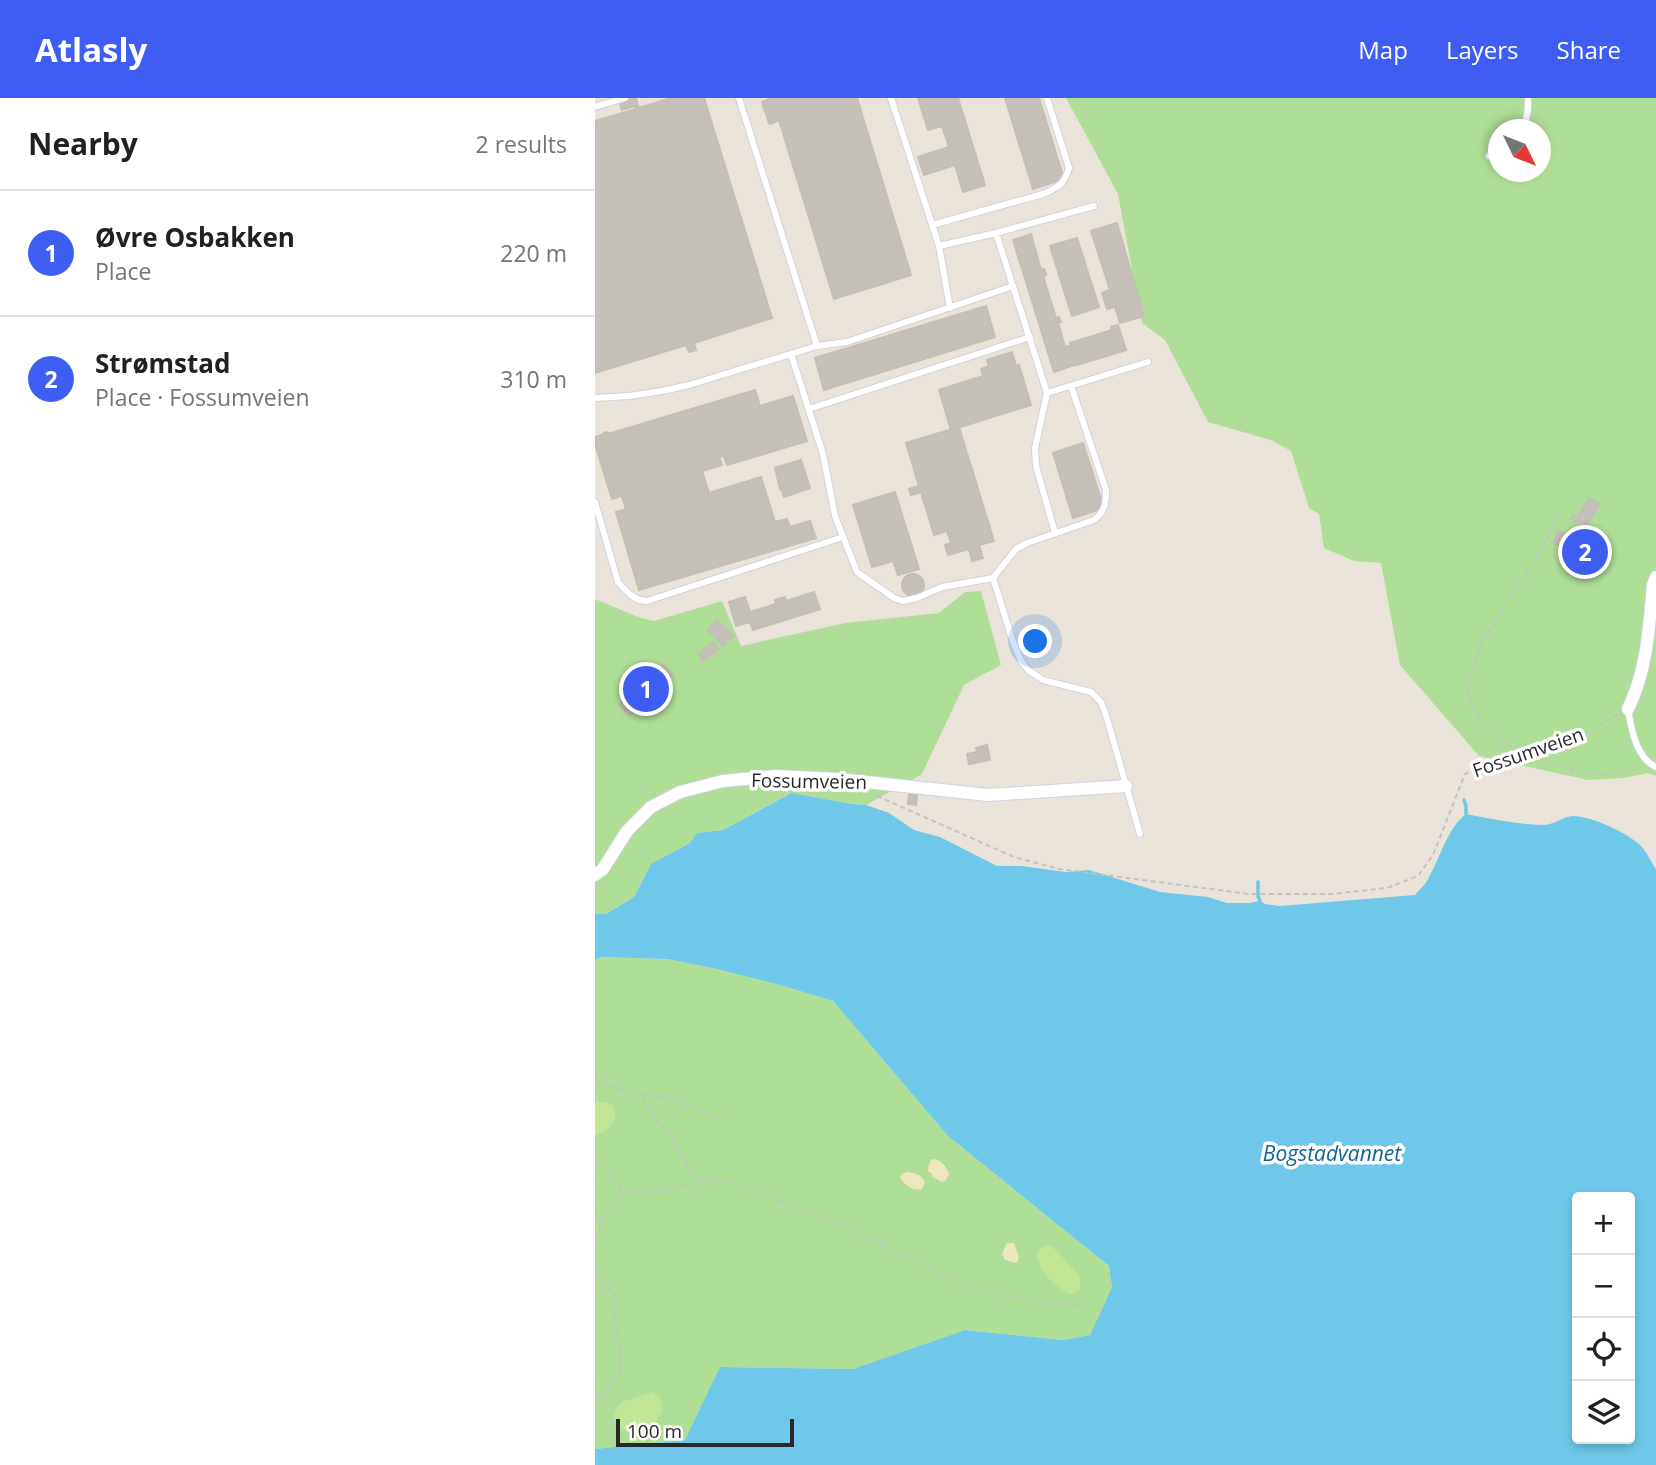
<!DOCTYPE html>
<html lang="en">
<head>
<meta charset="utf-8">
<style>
  body { margin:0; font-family:"Open Sans",sans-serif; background:#f6f6f6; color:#202124 }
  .controls { position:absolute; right:21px; bottom:21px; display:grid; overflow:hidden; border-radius:7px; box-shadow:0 4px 10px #0003 }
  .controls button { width:63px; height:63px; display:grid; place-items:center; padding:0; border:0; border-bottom:2px solid #e0e0e0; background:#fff; color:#202124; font:35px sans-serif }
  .compass { position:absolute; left:893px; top:21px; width:63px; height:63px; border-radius:50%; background:#fff; box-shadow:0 4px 10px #0003; rotate:133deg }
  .scale { position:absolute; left:21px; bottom:18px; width:178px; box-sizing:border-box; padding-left:7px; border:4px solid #282828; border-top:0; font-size:19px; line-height:24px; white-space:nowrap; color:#282828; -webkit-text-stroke:5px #fff; paint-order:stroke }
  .you { position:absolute; left:441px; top:544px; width:24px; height:24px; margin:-18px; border:5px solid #fff; border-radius:50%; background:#1a73e8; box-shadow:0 0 0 10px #1a73e833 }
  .badge { display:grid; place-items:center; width:46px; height:46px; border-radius:50%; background:#3e5df2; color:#fff; font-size:23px; font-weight:700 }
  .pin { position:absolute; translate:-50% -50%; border:4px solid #fff; box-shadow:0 2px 7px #0006 }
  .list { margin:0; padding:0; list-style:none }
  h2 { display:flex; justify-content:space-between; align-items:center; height:91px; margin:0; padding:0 28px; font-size:30px }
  h2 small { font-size:23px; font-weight:400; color:#757577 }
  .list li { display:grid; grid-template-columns:46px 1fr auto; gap:21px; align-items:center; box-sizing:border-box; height:126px; padding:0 28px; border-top:2px solid #e0e0e0 }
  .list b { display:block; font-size:26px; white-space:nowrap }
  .list p { margin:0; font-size:23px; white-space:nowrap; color:#757577 }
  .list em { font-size:23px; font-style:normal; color:#757577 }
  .icon { flex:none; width:38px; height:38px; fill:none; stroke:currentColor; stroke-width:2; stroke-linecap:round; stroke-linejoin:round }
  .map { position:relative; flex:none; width:1061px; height:1367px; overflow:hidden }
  header { display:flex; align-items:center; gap:42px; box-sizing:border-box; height:98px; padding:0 35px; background:#3e5df2; color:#fff }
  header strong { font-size:33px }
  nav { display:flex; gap:38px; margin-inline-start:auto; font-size:24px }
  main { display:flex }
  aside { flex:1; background:#fff }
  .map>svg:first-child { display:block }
  .green { fill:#afdf97; fill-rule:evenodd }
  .sand { fill:#eee7bd }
  .pitch { fill:#c2e693 }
  .water { fill:#6fc7e9; fill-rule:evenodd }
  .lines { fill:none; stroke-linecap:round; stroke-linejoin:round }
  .stream { stroke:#6fc7e9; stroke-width:3.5 }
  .building { fill:#c5c0b9; stroke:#c5bfb3; stroke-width:2 }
  .service-casing { stroke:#cfd2e0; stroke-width:8 }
  .minor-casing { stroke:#cfd2e0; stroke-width:14 }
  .path { stroke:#c3c3c3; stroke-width:2; stroke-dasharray:5 3.5; stroke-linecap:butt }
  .service { stroke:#fff; stroke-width:6 }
  .minor { stroke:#fff; stroke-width:12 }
  .labels { text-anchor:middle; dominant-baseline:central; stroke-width:7; stroke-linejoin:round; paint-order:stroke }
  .street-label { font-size:19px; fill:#282828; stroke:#fff }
  .water-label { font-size:21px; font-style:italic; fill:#126491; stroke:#fff }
</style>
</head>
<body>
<header>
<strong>Atlasly</strong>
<nav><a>Map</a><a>Layers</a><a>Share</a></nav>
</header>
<main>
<aside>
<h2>Nearby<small>2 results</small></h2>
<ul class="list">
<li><span class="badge">1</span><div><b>Øvre Osbakken</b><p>Place</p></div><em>220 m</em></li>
<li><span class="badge">2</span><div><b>Strømstad</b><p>Place · Fossumveien</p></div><em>310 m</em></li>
</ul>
</aside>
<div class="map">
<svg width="1061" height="1367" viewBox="0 0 1061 1367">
  <rect width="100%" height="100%" fill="#eae3d9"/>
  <path class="green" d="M 471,0 L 1061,0 L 1061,678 L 1053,675 L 1028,680 L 993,682 L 884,658 L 805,567 L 786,465 L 759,463 L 729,450 L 724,416 L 714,410 L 696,353 L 676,342 L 613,324 L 570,242 L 547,225 L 523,96 ZM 904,32 L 946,32 L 946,74 L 904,74 Z
    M 386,493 L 406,567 L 369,587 L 327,676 L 271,707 L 257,706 L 195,695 L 128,732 L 102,735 L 95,745 L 56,766 L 39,799 L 11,816 L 0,816 L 0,501 L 43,519 L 59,523 L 127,503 L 146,548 L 250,525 L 344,515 L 370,494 Z
    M 6,859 L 72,861 L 122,871 L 185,887 L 238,903 L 353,1038 L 514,1168 L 517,1189 L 495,1237 L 468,1242 L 370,1232 L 258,1271 L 125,1269 L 104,1322 L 90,1342 L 0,1351 L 0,862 Z"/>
  <path class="sand" d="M 337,1061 C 347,1062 350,1067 354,1076 L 351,1082 L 347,1084 L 337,1079 L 337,1076 L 333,1073 L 334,1066 Z
    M 312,1074 C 320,1075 326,1076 330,1084 L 327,1091 C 316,1093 312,1088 305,1080 L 307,1076 Z
    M 412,1145 L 419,1145 C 421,1149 421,1154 424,1158 L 422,1165 L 410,1162 L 407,1156 Z"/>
  <path class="pitch" d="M 11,1004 L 18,1007 C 25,1021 14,1033 0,1037 L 0,1005 Z
    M 454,1147 C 466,1155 474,1168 485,1178 L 485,1191 L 477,1197 C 459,1189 447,1176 441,1158 L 445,1150 Z
    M 57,1294 C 81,1307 59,1332 39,1334 C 22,1336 12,1317 26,1305 C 28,1303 51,1296 57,1294 Z"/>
  <path class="water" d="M 196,695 L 257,706 L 271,707 L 294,715 L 319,732 L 345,739 L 402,768 L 427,768 L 471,774 L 494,772 L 565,794 L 613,799 L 632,805 L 654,805 L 665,803 L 670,806 L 685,808 L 820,797 C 825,791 831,786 834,779 C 846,758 852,731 871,716 C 896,721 921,726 947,727 C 960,727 966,719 978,718 C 996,718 1033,735 1046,748 C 1052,754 1056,764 1061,771 L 1061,1367 L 0,1367 L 0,1351 L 90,1342 L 125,1269 L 258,1271 L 370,1232 L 468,1242 L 495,1237 L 517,1189 L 514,1168 L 353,1038 L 238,903 L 185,887 L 122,871 L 72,861 L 6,859 L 0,862 L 0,816 L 11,816 L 39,799 L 56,766 L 95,745 L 102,735 L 128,732 ZM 982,1099 L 1035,1099 L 1035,1341 L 982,1341 Z"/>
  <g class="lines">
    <path class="stream" d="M 869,702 L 871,708 L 871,716
      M 663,784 L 663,798 L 665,803"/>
  </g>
  <path class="building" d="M 35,0 L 41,0 L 44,10 L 76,0 L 109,0 L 177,220 L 99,245 L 101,252 L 94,254 L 91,247 L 0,275 L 0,23 L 41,11 L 40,8 L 27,12 L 24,3 Z
    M 177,0 L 262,0 L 316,177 L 239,201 L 184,22 L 176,26 L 176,24 L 174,25 L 167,4 Z
    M 323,0 L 363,0 L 390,87 L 368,94 L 360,67 L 329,77 L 323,59 L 354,49 L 347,28 L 333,32 Z
    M 410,0 L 444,0 L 469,81 L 438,91 Z
    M 522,125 L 549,218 L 525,225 L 520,209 L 512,211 L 507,195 L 515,192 L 496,133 Z
    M 436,136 L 446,172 L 449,171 L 451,177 L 448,178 L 461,220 L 464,219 L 466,224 L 463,225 L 470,249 L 476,247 L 482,266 L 459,274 L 418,142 Z
    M 482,140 L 504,209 L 477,218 L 455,148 Z
    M 391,208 L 400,239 L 229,292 L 220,260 Z
    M 523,227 L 531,252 L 482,267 L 475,245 L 517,232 L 516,229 Z
    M 417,254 L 421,268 L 424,267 L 436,307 L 356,332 L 344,292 L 388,278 L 386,271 L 394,268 L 392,262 Z
    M 160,292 L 165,308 L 198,298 L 212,343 L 132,367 L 129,358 L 124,359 L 127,367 L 107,373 L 114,395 L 166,379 L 180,424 L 192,421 L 195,429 L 215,423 L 221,440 L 44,492 L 21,414 L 31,411 L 27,398 L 17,401 L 0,346 L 0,339 L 10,336 L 9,335 L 12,334 L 13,336 Z
    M 364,329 L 399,443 L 384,447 L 388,460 L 377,463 L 374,451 L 353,457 L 350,447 L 356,445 L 352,433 L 339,437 L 326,394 L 316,397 L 314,391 L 324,388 L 311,345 Z
    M 488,345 L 509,410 L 478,420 L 458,355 Z
    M 206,362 L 215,390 L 189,399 L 186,390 L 185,391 L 180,370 Z
    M 300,394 L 324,471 L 303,477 L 298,463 L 277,469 L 258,407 Z
    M 995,400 L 1005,407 L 989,430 L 976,421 L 979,417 L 982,419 Z
    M 963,433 L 970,436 L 963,447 L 958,445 Z
    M 989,452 L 1005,459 L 999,475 L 982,468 Z
    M307 487a11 11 0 1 1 22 0a11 11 0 1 1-22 0Z
    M 219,494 L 225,511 L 158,532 L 155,524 L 141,528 L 134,504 L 150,499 L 155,514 L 181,506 L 180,502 L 190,499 L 191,503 Z
    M 122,522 L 138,538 L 128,548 L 113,532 Z
    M 118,544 L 124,551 L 108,563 L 103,556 Z
    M 68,566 L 78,577 L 63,591 L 53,579 L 57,575 L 56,573 L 61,569 L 63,571 Z
    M 53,579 L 63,591 L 49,603 L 39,592 L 43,588 L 41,586 L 47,581 L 48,583 Z
    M 39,592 L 49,603 L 34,617 L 24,606 L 29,601 L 27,599 L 32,594 L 34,596 Z
    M 392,647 L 395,662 L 374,666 L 372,656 L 382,654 L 381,650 Z
    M 314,696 L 322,696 L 321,707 L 313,706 Z"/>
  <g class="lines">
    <g class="service-casing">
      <path id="service" d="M 144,0 L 222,248
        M 296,0 L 344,148 L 355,210
        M 0,9 L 30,0
        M 929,32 L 933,11 L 933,0
        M 894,58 L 904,57
        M 337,127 L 448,96 C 463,89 469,87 474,70 L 452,0
        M 401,135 L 452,295 L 440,350 L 441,368 L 460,435
        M 344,148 L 401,135 L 499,108
        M 196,256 L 228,356 L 240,418 L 262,474 L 299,500 L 308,503 L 322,500 L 347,489 L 398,480 L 421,451 L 432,445 L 499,422 C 510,413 511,406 511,392 L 476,288
        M 452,295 L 553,264
        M 0,300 L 34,298 L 67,293 L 94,287 L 222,248 L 252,244 L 418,188
        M 214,311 L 435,239
        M 0,404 L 23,484 C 31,493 39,503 52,503 L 248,439
        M 398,480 L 418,544 L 426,563 L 433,572 L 448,582 L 496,594 L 506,604 L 511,617 L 545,736
        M 1033,611 C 1036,630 1041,660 1061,669"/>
    </g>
    <g class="minor-casing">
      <path id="minor" d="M 1033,611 C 1052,572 1054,530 1058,487 L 1061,479
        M 0,777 L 8,771 L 32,733 L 56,709 L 85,694 L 128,683 L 181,678 L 243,681 L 393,697 L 531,688"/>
    </g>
    <path class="path" d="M 964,413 L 944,459 L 916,498 L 888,543 L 871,587 L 873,597 L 884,618 L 905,641 L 925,655 L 987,675 L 1012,677 L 1043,667
      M 282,698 L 419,759 L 464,771 L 654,796 L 737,796 L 792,790 L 823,778 L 838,757 L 870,676 L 903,662 L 990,636 L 1023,616
      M 0,981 L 18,989 L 45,997 L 79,1043 L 101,1083
      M 46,997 C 75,997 104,1012 130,1022
      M 0,1063 C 14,1071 21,1080 27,1094 L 8,1121 L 0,1149
      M 27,1094 L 72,1091 L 110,1083 L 120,1082 L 138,1085 L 234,1121 L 380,1191 L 407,1198 L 484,1208
      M 0,1117 L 7,1121
      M 0,1178 L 9,1184 L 18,1196 L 19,1213 L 26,1262 L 26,1271 L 21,1282 L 0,1303"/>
    <use href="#service" class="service"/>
    <use href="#minor" class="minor"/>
  </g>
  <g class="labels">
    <g class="street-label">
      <text transform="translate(933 654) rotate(-19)">Fossumveien</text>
      <text transform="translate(214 683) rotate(1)">Fossumveien</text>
    </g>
    <g class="water-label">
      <text x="737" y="1055">Bogstadvannet</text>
    </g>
  </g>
</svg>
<div class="controls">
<button>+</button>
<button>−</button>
<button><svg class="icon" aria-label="locate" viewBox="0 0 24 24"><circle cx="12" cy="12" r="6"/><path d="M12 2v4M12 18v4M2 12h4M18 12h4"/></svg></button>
<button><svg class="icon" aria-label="layers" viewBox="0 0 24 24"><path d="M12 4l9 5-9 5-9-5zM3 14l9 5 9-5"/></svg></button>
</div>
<svg class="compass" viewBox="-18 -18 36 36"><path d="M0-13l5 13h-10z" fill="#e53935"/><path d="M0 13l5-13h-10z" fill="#757577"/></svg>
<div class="scale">100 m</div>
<div class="you"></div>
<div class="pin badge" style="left:51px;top:591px">1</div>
<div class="pin badge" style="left:990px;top:454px">2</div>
</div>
</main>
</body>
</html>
